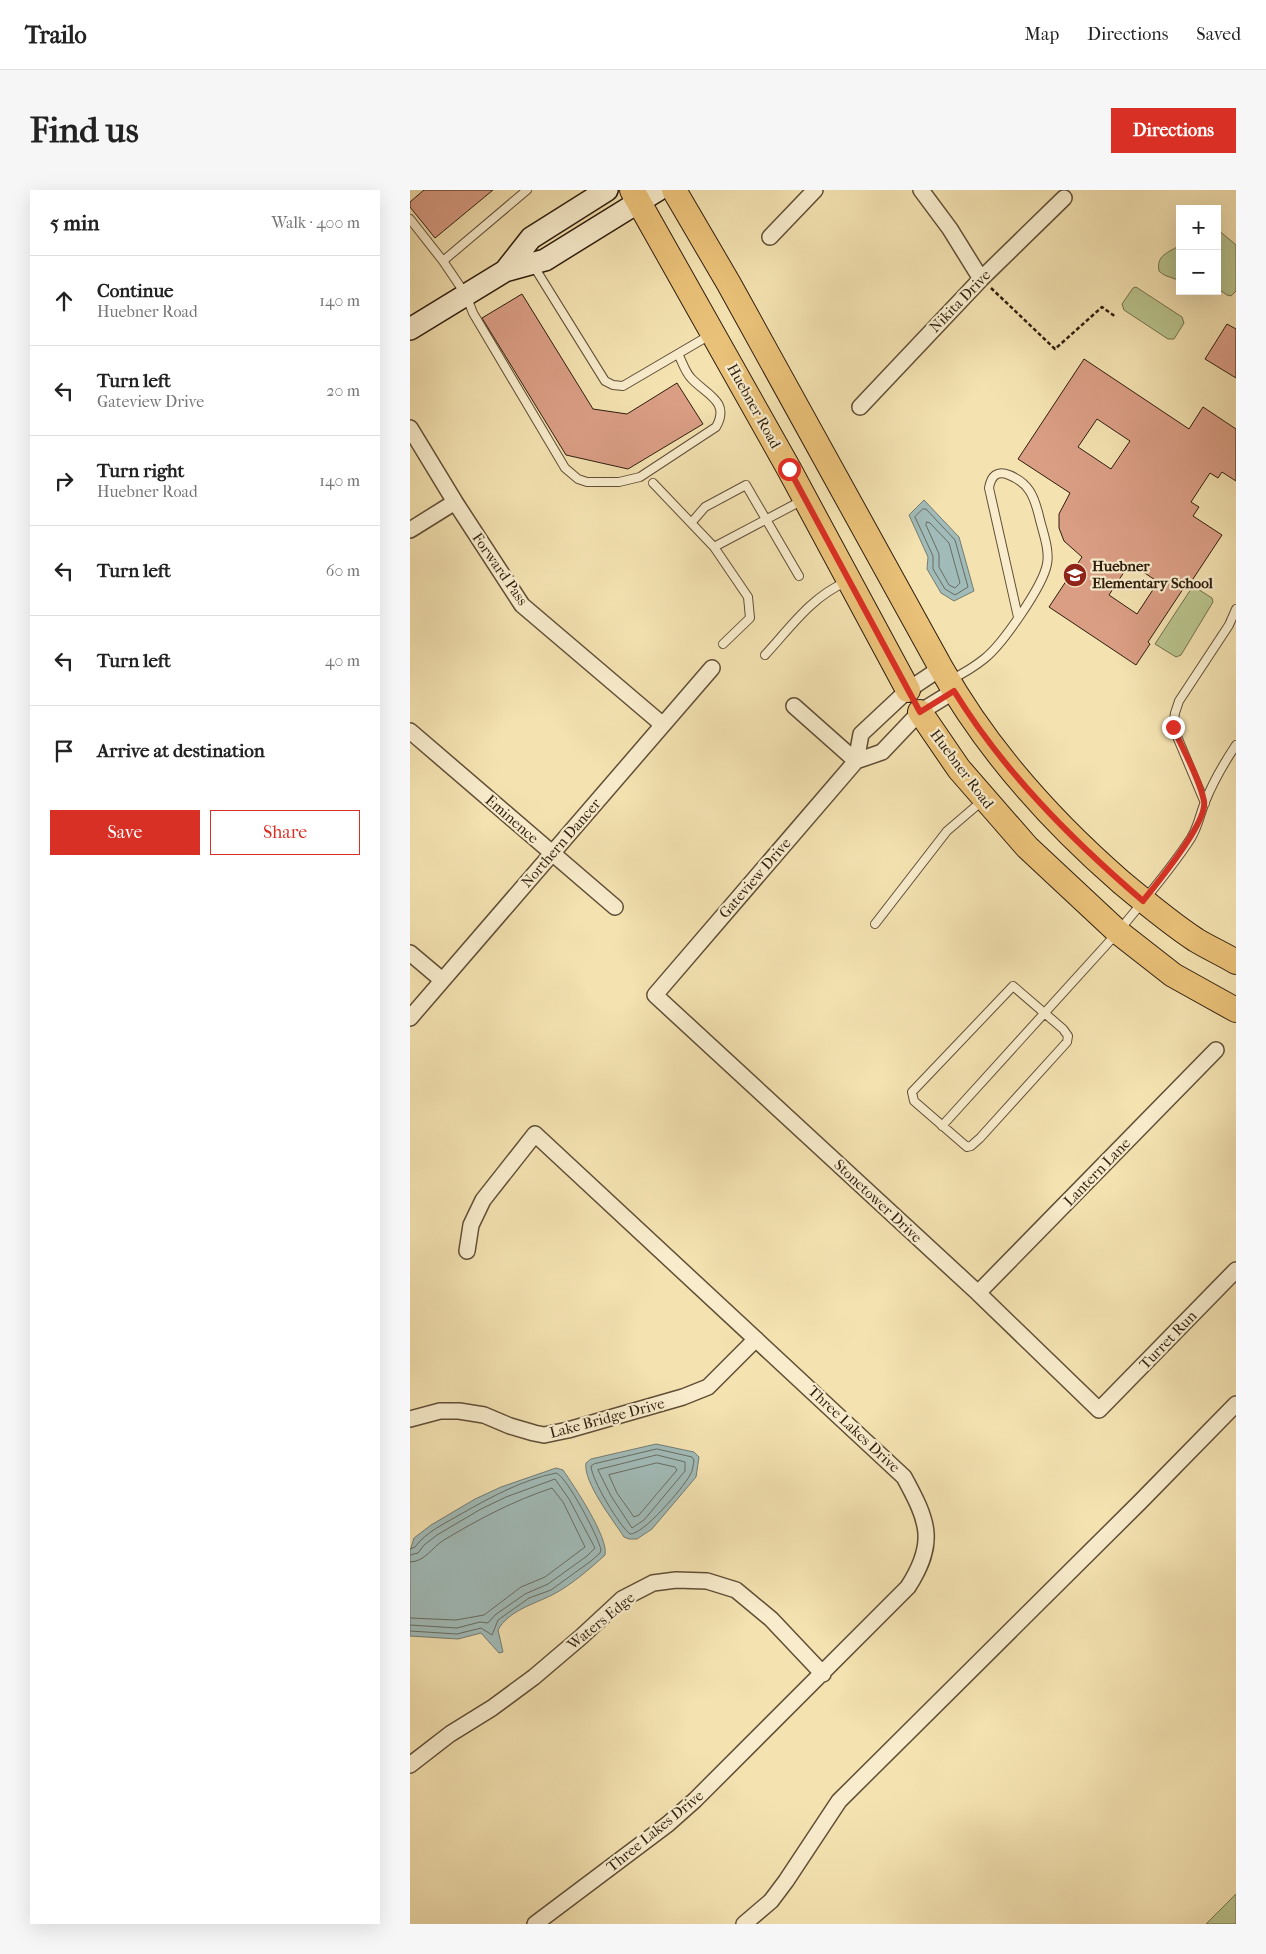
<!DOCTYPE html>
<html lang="en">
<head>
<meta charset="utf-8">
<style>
  body { margin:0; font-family:"IM FELL French Canon",serif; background:#f6f6f6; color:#222 }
  .controls { position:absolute; right:15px; top:15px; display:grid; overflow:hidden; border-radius:0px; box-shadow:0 5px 20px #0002 }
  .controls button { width:45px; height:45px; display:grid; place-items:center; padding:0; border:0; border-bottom:1px solid #e0e0e0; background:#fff; color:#222; font:25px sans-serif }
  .stop { position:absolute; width:15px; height:15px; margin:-11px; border:4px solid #d93025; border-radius:50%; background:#fff }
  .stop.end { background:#d93025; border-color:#fff; box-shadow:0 1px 5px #0008 }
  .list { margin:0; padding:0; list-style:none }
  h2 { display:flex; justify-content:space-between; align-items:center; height:65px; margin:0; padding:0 20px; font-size:21px }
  h2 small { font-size:16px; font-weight:400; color:#767676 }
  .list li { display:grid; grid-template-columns:32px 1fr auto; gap:15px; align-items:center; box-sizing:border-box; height:90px; padding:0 20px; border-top:1px solid #e0e0e0 }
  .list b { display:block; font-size:19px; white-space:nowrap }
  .list p { margin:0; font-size:16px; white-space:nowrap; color:#767676 }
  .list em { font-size:16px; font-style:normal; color:#767676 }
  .actions { display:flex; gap:10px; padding:15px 20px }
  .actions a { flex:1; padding:11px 0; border:1px solid #d93025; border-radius:0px; text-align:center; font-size:18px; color:#d93025 }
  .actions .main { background:#d93025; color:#fff }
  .icon { flex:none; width:28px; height:28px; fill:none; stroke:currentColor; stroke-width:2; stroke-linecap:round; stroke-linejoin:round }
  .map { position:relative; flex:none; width:826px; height:1734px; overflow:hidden; border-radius:0px }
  header { display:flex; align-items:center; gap:30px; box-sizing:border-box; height:70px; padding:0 25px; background:#fff; border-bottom:1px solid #e0e0e0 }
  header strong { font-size:24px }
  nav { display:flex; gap:28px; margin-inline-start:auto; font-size:18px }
  .intro { display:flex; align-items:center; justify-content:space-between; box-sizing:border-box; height:120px; padding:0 30px }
  h1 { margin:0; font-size:35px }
  .button { padding:12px 22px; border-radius:0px; background:#d93025; color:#fff; font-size:18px; font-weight:700 }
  main { display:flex; gap:30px; padding:0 30px }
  aside { flex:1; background:#fff; border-radius:0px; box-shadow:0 5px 20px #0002 }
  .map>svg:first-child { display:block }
  .green { fill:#b9c48d; stroke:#74704d }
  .water { fill:#a1bbb8; stroke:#737c74 }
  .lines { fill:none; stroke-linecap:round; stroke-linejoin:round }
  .shore { stroke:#686c62; stroke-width:1 }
  .building { fill:#da9e85; stroke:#2e1d0d; fill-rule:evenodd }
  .lane-casing { stroke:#604e36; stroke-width:10 }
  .street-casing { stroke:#604e36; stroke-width:18 }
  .secondary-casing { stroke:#2e1d0d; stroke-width:24 }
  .primary-casing { stroke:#2e1d0d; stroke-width:26 }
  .path { stroke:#2e1d0d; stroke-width:2.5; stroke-dasharray:4 2.5; stroke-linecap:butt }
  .lane { stroke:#f8eccc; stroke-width:8 }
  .street { stroke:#f8eccc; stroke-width:15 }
  .secondary { stroke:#f8eccc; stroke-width:21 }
  .primary { stroke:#eac178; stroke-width:24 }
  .route { stroke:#d93025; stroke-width:6 }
  .labels { text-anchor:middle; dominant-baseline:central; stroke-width:4.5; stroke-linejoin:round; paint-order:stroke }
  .street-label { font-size:15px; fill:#2e1d0d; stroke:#f8eccc }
  .poi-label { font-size:15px; font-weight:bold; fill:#2e1d0d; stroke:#f8eccc; text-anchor:start }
</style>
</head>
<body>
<header>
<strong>Trailo</strong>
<nav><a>Map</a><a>Directions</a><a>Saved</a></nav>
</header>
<div class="intro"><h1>Find us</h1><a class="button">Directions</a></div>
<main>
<aside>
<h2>5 min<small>Walk · 400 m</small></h2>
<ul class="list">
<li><svg class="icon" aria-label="ahead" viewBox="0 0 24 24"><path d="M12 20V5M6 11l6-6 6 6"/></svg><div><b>Continue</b><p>Huebner Road</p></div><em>140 m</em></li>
<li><svg class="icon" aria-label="left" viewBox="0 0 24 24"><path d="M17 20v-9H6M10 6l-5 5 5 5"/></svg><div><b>Turn left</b><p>Gateview Drive</p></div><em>20 m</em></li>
<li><svg class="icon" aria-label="right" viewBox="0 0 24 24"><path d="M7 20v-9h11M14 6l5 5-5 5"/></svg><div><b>Turn right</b><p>Huebner Road</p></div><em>140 m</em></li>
<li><svg class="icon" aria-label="left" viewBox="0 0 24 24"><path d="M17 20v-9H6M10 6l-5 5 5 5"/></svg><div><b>Turn left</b></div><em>60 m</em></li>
<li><svg class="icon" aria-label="left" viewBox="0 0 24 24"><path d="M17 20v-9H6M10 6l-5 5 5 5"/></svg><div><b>Turn left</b></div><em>40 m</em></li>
<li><svg class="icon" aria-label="arrive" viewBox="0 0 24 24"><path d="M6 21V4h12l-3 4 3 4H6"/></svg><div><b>Arrive at destination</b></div></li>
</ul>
<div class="actions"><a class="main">Save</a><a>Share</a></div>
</aside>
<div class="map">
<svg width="826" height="1734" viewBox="0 0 826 1734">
  <rect width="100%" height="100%" fill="#f4e2b1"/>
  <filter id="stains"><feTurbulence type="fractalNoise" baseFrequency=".004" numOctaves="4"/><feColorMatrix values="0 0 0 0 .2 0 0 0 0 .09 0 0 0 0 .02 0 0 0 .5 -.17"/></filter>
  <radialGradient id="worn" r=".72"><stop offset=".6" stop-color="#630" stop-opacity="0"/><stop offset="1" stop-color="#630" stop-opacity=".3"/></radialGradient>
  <path class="green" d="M 807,39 L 826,55 L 826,101 L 821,106 L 817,105 L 807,98 Z
    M 770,55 L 770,91 C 762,87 755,87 749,81 C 746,65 758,63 770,55 Z
    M 726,97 L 772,127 L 774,133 L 764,149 L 758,149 L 714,120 L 712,114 L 723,98 Z
    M 783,396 L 802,408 L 803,412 L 771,465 L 766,467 L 745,454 Z
    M 826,1704 L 826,1734 L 796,1734 Z"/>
  <path class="water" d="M 514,310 L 549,347 L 564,401 L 544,411 L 531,403 L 517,379 L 518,367 L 499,325 Z
    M 246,1254 L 284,1262 L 289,1267 L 286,1287 L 242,1339 L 227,1349 L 219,1349 L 214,1347 C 203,1330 173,1292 176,1273 L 181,1269 Z
    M 146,1278 L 153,1280 C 164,1296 199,1348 195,1365 C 181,1378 160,1396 142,1405 C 124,1414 98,1421 88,1440 L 93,1462 L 89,1463 L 71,1443 L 48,1449 L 0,1446 L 0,1361 L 4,1348 L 21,1335 L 65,1309 L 91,1297 Z"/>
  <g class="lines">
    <path class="shore" d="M 513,319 L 516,319 L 545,350 L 558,397 L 545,405 L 535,399 L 523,379 L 523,366 L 505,327 Z
      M 517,332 L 520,333 L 539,353 L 550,393 L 545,398 L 539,395 L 529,377 L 529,364 L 516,335 Z
      M 247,1259 L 282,1267 L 284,1270 C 283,1275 283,1281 280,1285 C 273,1298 233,1345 220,1344 C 209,1335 182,1291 181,1276 L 184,1274 Z
      M 247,1265 L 275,1272 L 275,1281 L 234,1330 L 222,1338 L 201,1306 L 188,1280 Z
      M 247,1273 L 265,1277 L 267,1280 L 229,1325 L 224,1327 L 207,1303 L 199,1285 Z
      M 0,1359 L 5,1357 C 16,1342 34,1334 51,1324 C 81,1307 112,1290 146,1283 C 156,1285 189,1348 191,1360 L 190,1363 L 181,1371 L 141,1400 L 119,1408 L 88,1430 L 82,1445 L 71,1438 L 47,1444 L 0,1441
      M 0,1365 L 8,1363 L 14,1355 L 27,1345 L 71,1319 L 96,1307 L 145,1289 L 159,1309 L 185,1358 L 177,1366 L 138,1394 L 115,1404 L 85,1425 L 78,1433 L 70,1432 L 47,1438 L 0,1435
      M 0,1372 C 15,1372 22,1357 34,1350 C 69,1329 103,1311 142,1298 L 153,1312 L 175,1357 L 135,1387 L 111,1397 L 74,1425 L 46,1430 L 0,1428"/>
  </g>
  <path class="building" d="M 14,0 L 83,0 L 25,48 L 0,17 L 0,12 Z
    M 112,104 L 183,219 L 217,224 L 267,193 L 293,234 L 218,279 L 156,265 L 72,128 Z
    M 817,134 L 826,139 L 826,188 L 795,169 Z
    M 674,169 L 779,239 L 793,217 L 826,239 L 826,291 L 812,282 L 808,288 L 800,283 L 781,312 L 789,317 L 783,326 L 812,345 L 781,392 L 779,390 L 738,452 L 740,454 L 726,475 L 639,417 L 672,367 L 654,351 L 649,338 L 649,324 L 660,303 L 608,269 ZM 687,229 L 720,251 L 701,279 L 668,257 ZM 720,373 L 748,392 L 727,424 L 699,405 Z"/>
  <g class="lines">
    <g class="lane-casing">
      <path id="lane" d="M 117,0 L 33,71 L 56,105 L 63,123 L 155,278 L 168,289 L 177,292 L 209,292 L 230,287 L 306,237 C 321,211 295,204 281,188 C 275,182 272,171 268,164
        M 0,29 L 33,71
        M 123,75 L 195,191 L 203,195 L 213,196 L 300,145
        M 243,293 L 304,357
        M 282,332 L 295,317 L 336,295 L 389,386
        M 313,454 L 340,428 L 338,407 L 304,357 L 393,310
        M 355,465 C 380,438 401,407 436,392
        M 542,489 C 554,483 564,477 574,469 C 592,455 633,396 637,374 C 640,359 632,340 629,326 C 624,306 619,293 599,285 C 587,280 581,286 579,298 L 608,427
        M 795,613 L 763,537 L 765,523 L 769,511 L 819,435 L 826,419
        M 465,734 L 537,641 L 572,611
        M 603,796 L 653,839 L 658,846 L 657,852 L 570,948 L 561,956 L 557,957 L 504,911 L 502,902 Z
        M 532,936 L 708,742 C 733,711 760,681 781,648 C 788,637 790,624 795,612 C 803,592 814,573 826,555"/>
    </g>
    <g class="street-casing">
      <path id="street" d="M 511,0 L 540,39 L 571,89
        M 360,47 L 405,0
        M 450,217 L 571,89 L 654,8
        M 0,238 L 45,312 L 112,415 L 253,535
        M 0,340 L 45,312
        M 531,478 L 498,500 L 451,544 L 446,571 L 245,805 L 568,1103 L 689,1220 L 826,1080
        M 384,516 L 446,571
        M 0,541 L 205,717
        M 446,571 L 472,562 L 510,522 L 544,501
        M 0,763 L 32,790
        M 0,828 L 302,478
        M 57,1061 L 61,1035 L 73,1010 L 125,944 L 494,1287 C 518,1331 527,1352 498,1397 L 285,1610 L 258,1634 L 125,1734
        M 568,1103 L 806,860
        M 0,1229 L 30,1221 L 49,1221 L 74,1225 L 100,1236 L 124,1243 L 134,1245 L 158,1240 L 273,1207 L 298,1197 L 346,1149
        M 0,1575 L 40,1544 L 82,1518 L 124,1487 L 171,1447 L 212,1409 L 243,1393 L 266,1390 L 297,1391 L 326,1400 L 361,1429 L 413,1484
        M 334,1734 L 361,1711 L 376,1691 L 429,1611 L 730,1312 L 826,1214"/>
    </g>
    <g class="secondary-casing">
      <path id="secondary" d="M 95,81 L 121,48 L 197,0
        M 0,139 L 95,81 L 135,70 L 248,0"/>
    </g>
    <g class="primary-casing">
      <path id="primary" d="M 222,0 L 379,279 L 498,500
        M 264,0 L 319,94 L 531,478 C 577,560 640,630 711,692 C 735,712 760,733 786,750 C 799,758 813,764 826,772
        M 510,522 L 549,579 L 617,657 L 708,742 L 763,785 L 826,820"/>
    </g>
    <path class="path" d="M 581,98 L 645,159 L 692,117 L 706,127"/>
    <use href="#lane" class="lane"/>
    <use href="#street" class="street"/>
    <use href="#secondary" class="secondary"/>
    <use href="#primary" class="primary"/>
  </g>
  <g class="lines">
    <path class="route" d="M 379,279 L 510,522 L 544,501 C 594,582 661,649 733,711 C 747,693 798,632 794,611 C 789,587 773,560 763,537"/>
  </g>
  <defs>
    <g id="school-disc" transform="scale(1.25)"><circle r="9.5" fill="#8f2418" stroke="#f8eccc"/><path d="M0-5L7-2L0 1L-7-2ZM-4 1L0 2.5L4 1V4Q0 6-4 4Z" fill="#fff"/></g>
  </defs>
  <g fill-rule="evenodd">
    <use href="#school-disc" x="665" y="385"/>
  </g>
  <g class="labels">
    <g class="street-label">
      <text transform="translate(550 111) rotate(-46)">Nikita Drive</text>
      <text transform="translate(344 216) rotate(61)">Huebner Road</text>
      <text transform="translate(90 379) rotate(55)">Forward Pass</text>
      <text transform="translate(552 579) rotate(53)">Huebner Road</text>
      <text transform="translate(102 629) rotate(41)">Eminence</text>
      <text transform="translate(151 653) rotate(-49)">Northern Dancer</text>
      <text transform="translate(345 688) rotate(-49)">Gateview Drive</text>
      <text transform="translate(687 982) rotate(-46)">Lantern Lane</text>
      <text transform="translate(468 1011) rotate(43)">Stonetower Drive</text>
      <text transform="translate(758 1150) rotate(-46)">Turret Run</text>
      <text transform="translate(197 1228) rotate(-15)">Lake Bridge Drive</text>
      <text transform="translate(444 1239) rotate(43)">Three Lakes Drive</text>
      <text transform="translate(191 1431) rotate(-39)">Waters Edge</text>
      <text transform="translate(245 1641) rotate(-39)">Three Lakes Drive</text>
    </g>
    <g class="poi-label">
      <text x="682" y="376">Huebner<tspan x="682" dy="17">Elementary School</tspan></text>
    </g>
  </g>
  <rect width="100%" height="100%" filter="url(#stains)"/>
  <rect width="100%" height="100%" fill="url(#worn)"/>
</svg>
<div class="controls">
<button>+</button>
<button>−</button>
</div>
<div class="stop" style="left:379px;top:279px"></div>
<div class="stop end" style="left:763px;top:537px"></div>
</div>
</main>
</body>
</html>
